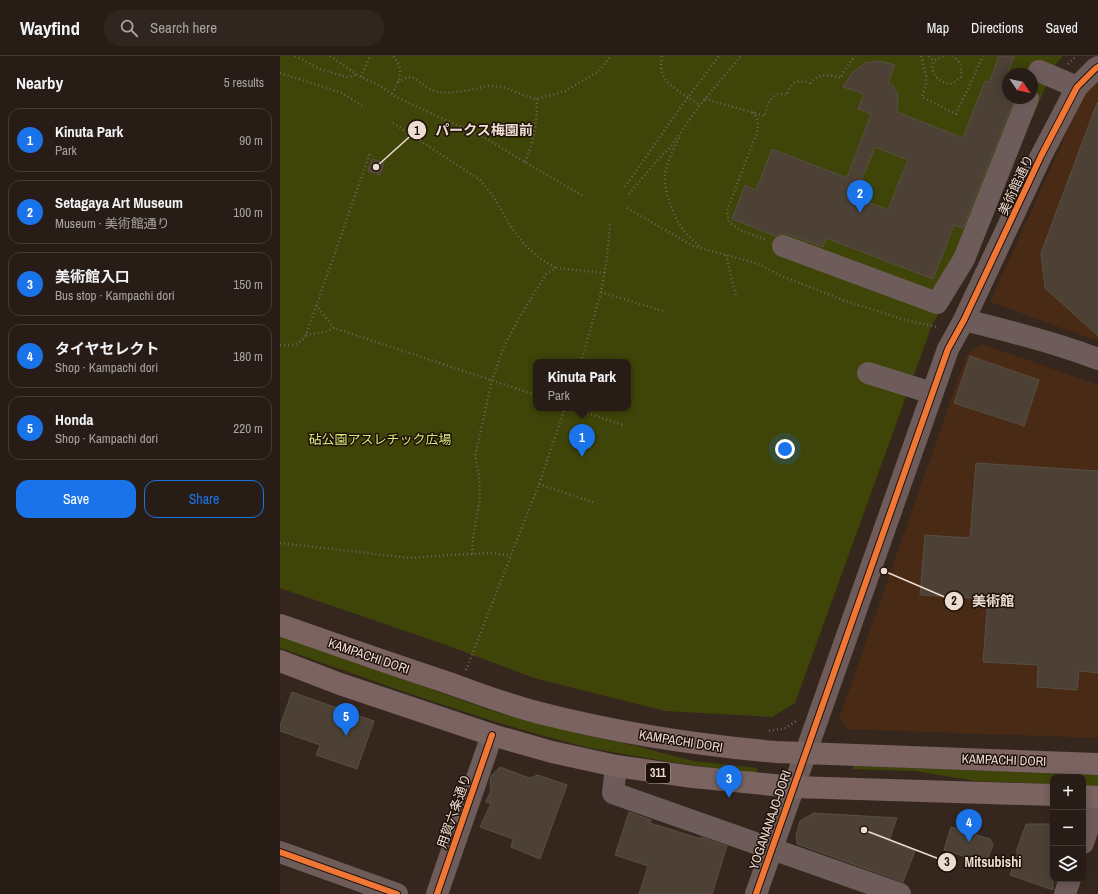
<!DOCTYPE html>
<html lang="en">
<head>
<meta charset="utf-8">
<style>
  body { margin:0; font-family:"Archivo Narrow","Noto Sans JP",sans-serif; background:#30261f; color:#f1f3f6 }
  .controls { position:absolute; right:12px; bottom:12px; display:grid; overflow:hidden; border-radius:8px; box-shadow:0 2px 10px #0003 }
  .controls button { width:36px; height:36px; display:grid; place-items:center; padding:0; border:0; border-bottom:1px solid #443b35; background:#281d16; color:#f1f3f6; font:20px sans-serif }
  .compass { position:absolute; left:722px; top:12px; width:36px; height:36px; border-radius:50%; background:#281d16; box-shadow:0 2px 10px #0003; rotate:124deg }
  .you { position:absolute; left:505px; top:393px; width:14px; height:14px; margin:-10px; border:3px solid #fff; border-radius:50%; background:#1a73e8; box-shadow:0 0 0 6px #1a73e833 }
  .badge { display:grid; place-items:center; width:26px; height:26px; border-radius:50%; background:#1a73e8; color:#fff; font-size:13px; font-weight:700 }
  .pin { position:absolute; translate:-50% -33px; filter:drop-shadow(0 1px 2px #0008) }
  .pin::after { content:''; position:absolute; top:21px; width:14px; height:12px; background:inherit; clip-path:polygon(0 0,100% 0,50% 100%) }
  .popup { position:absolute; left:253px; top:303px; width:98px; height:52px; box-sizing:border-box; display:grid; place-content:center; border-radius:8px; background:#281d16; filter:drop-shadow(0 1px 3px #0005); font-size:13px; white-space:nowrap; color:#a5a2a1 }
  .popup b { font-size:15px; color:#f1f3f6 }
  .popup::after { content:''; position:absolute; left:50%; top:100%; margin-left:-8px; border:8px solid transparent; border-top-color:#281d16 }
  .list { margin:0; padding:0; list-style:none }
  h2 { display:flex; justify-content:space-between; align-items:center; height:52px; margin:0; padding:0 16px; font-size:17px }
  h2 small { font-size:13px; font-weight:400; color:#a5a2a1 }
  .list li { display:grid; grid-template-columns:26px 1fr auto; gap:12px; align-items:center; box-sizing:border-box; height:64px; margin:0 8px 8px; padding:0 8px; border:1px solid #443b35; border-radius:12px }
  .list b { display:block; font-size:15px; white-space:nowrap }
  .list p { margin:0; font-size:13px; white-space:nowrap; color:#a5a2a1 }
  .list em { font-size:13px; font-style:normal; color:#a5a2a1 }
  .actions { display:flex; gap:8px; padding:12px 16px }
  .actions a { flex:1; padding:9px 0; border:1px solid #1a73e8; border-radius:12px; text-align:center; font-size:14px; color:#1a73e8 }
  .actions .main { background:#1a73e8; color:#fff }
  .icon { flex:none; width:22px; height:22px; fill:none; stroke:currentColor; stroke-width:2; stroke-linecap:round; stroke-linejoin:round }
  .map { position:relative; flex:none; width:818px; height:838px; overflow:hidden }
  header { display:flex; align-items:center; gap:24px; box-sizing:border-box; height:56px; padding:0 20px; background:#281d16; border-bottom:1px solid #443b35 }
  header strong { font-size:19px }
  nav { display:flex; gap:22px; margin-inline-start:auto; font-size:14px }
  .search { width:280px; height:36px; background:#30261f; display:flex; align-items:center; gap:10px; box-sizing:border-box; padding:0 14px; border-radius:22px; color:#a5a2a1; font-size:15px }
  main { display:flex }
  aside { flex:1; background:#281d16 }
  .map>svg:first-child { display:block }
  .built { fill:#482a15 }
  .green { fill:#3f4409; fill-rule:evenodd }
  .building { fill:#4d4135; stroke:#594e44; fill-rule:evenodd }
  .lines { fill:none; stroke-linecap:round; stroke-linejoin:round }
  .path { stroke:#72635f; stroke-width:2.5; stroke-dasharray:1 3; stroke-linecap:butt }
  .minor { stroke:#6e5c5a; stroke-width:22 }
  .major { stroke:#7a6361; stroke-width:22 }
  .cycleway-casing { stroke:#1e110a; stroke-width:8 }
  .cycleway { stroke:#f07635; stroke-width:6 }
  .labels { text-anchor:middle; dominant-baseline:central; stroke-width:3; stroke-linejoin:round; paint-order:stroke }
  .shield { fill:#1e110a; stroke:#b09f95; stroke-width:1 }
  .shield-label { font-size:12px; font-weight:bold; fill:#eedcd1 }
  .street-label { font-size:13px; fill:#eedcd1; stroke:#1e110a }
  .park-label { font-size:13px; fill:#d6e87a; stroke:#1e110a }
  .leader { fill:none; stroke:#eedcd1; stroke-width:1.5 }
  .callout-dot { fill:#eedcd1; stroke:#1e110a; stroke-width:1.5 }
  .mark-label { font-size:12px; text-anchor:middle; font-weight:bold; fill:#111 }
  .callout-label { font-size:14px; text-anchor:middle; font-weight:bold; fill:#eedcd1; stroke:#1e110a; stroke-width:3; stroke-linejoin:round; paint-order:stroke }
</style>
</head>
<body>
<header>
<strong>Wayfind</strong>
<div class="search"><svg class="icon" aria-label="search" viewBox="0 0 24 24"><circle cx="10" cy="10" r="6"/><path d="M15 15l6 6"/></svg>Search here</div>
<nav><a>Map</a><a>Directions</a><a>Saved</a></nav>
</header>
<main>
<aside>
<h2>Nearby<small>5 results</small></h2>
<ul class="list">
<li><span class="badge">1</span><div><b>Kinuta Park</b><p>Park</p></div><em>90 m</em></li>
<li><span class="badge">2</span><div><b>Setagaya Art Museum</b><p>Museum · 美術館通り</p></div><em>100 m</em></li>
<li><span class="badge">3</span><div><b>美術館入口</b><p>Bus stop · Kampachi dori</p></div><em>150 m</em></li>
<li><span class="badge">4</span><div><b>タイヤセレクト</b><p>Shop · Kampachi dori</p></div><em>180 m</em></li>
<li><span class="badge">5</span><div><b>Honda</b><p>Shop · Kampachi dori</p></div><em>220 m</em></li>
</ul>
<div class="actions"><a class="main">Save</a><a>Share</a></div>
</aside>
<div class="map">
<svg width="818" height="838" viewBox="0 0 818 838">
  <rect width="100%" height="100%" fill="#36271e"/>
  <path class="built" d="M 818,23 L 818,285 L 710,246 L 807,32 Z
    M 702,288 L 818,329 L 818,682 L 567,673 L 559,663 L 687,298 Z"/>
  <path class="green" d="M 0,0 L 783,0 L 775,9 L 696,193 L 652,269 L 515,647 L 492,661 L 385,655 L 254,622 L 169,590 L 0,532 ZM 728,18 L 752,18 L 752,42 L 728,42 ZM 256,306 L 348,306 L 348,352 L 256,352 Z
    M 0,580 L 213,655 L 260,668 L 300,678 L 352,689 L 413,705 L 477,712 L 477,717 C 436,713 396,707 355,700 C 340,697 325,695 310,692 C 204,666 103,628 0,592 Z
    M 573,710 L 818,719 L 818,730 L 803,729 L 803,721 L 773,721 L 773,728 L 696,725 L 635,715 L 573,713 Z"/>
  <path class="building" d="M 719,0 L 734,0 L 722,32 L 728,35 L 728,42 L 735,42 L 683,172 L 674,169 L 653,223 L 546,182 L 543,191 L 507,178 L 501,178 L 496,180 L 452,163 L 465,129 L 476,134 L 492,93 L 567,122 L 591,58 L 578,53 L 584,38 L 563,31 L 572,17 L 585,7 L 600,5 L 615,9 L 608,26 L 615,32 L 618,40 L 617,56 L 683,82 L 705,25 L 709,27 ZM 595,91 L 628,104 L 608,154 L 588,146 L 587,134 L 581,125 Z
    M 817,47 L 818,48 L 818,280 L 765,232 L 761,197 Z
    M 92,103 L 104,107 L 100,119 L 88,115 Z
    M 690,300 L 759,324 L 744,370 L 674,347 Z
    M 696,407 L 818,415 L 818,617 L 799,615 L 797,634 L 757,631 L 758,609 L 703,606 L 708,543 L 640,539 L 645,479 L 690,482 Z
    M 12,636 L 94,665 L 77,713 L 36,699 L 40,689 L 0,675 L 0,670 Z
    M 220,711 L 249,722 L 258,719 L 287,729 L 260,803 L 231,791 L 233,783 L 200,771 L 211,747 L 206,746 L 211,734 L 210,726 L 211,720 Z
    M 349,756 L 371,764 L 370,767 L 421,783 L 421,781 L 447,790 L 432,838 L 359,838 L 368,810 L 335,799 Z
    M 534,757 L 617,762 L 609,785 L 635,795 L 623,826 L 517,788 L 516,779 L 520,765 Z
    M 746,768 L 773,768 L 773,834 L 730,819 L 738,797 L 736,796 Z
    M 671,771 L 710,783 L 713,789 L 706,807 L 664,794 Z"/>
  <g class="lines">
    <path class="path" d="M 15,0 L 40,13 L 53,17 L 67,21 L 76,19
      M 50,0 L 79,20 L 101,30 L 114,40 L 207,83 L 253,111 L 303,140
      M 382,0 C 381,6 380,13 383,19 C 387,30 410,42 420,49
      M 641,0 L 646,20 L 646,29 L 642,41 L 676,58 L 703,0
      M 649,0 L 654,5
      M 663,0 L 654,5 L 652,13 C 656,23 661,27 672,28 L 681,21 C 682,11 681,6 673,0
      M 788,8 L 796,0
      M 0,17 L 62,37 L 84,51
      M 81,21 L 90,0
      M 118,26 L 126,22 L 132,21 L 149,33 L 158,36 L 168,37 L 190,34 L 208,30 L 223,31 L 246,40 L 257,43 L 285,35 L 319,15 L 331,0
      M 112,38 C 120,22 125,15 113,0
      M 425,43 L 485,60 C 487,48 492,34 507,39 C 511,26 517,23 530,27 C 540,17 549,18 561,22 L 564,15 L 575,0
      M 473,56 L 477,62 L 478,73 L 447,155 L 449,166 L 460,174 L 487,184
      M 113,67 L 200,124 L 213,140 L 233,174 L 247,191 L 261,203 L 276,212
      M 399,82 C 394,92 387,106 385,117 C 383,134 394,163 405,176 C 409,181 415,186 420,191
      M 245,106 C 254,84 257,68 257,43
      M 345,131 L 400,52 L 439,0
      M 349,138 L 374,108 L 391,90 L 420,49 L 461,0
      M 347,152 L 413,190 L 479,208 L 499,219 L 563,244 L 625,264 L 658,271
      M 446,199 L 456,240
      M 321,236 L 383,255
      M 36,249 L 54,272
      M 26,279 L 45,276 L 54,272 L 256,339
      M 0,289 C 12,290 19,289 26,279 L 90,97
      M 301,306 L 321,236 L 326,209 L 330,168
      M 292,352 L 343,369
      M 259,428 L 315,447
      M 0,487 L 130,502 L 169,499 L 211,497 L 231,500
      M 192,498 L 193,482 L 200,443 L 199,419 L 195,400 L 212,324 L 224,290 L 237,266 L 266,218 L 276,212 L 325,217
      M 186,614 L 259,428 L 285,352
      M 489,675 L 506,672 L 516,665"/>
    <path class="minor" d="M 759,15 L 797,31
      M 503,190 L 657,247 L 684,203 L 748,42
      M 684,264 C 730,275 773,286 818,303
      M 588,317 L 652,337
      M 336,710 L 333,737 L 620,838
      M 803,787 L 818,742
      M 0,796 L 117,838
      M 157,838 L 212,679
      M 476,838 L 668,293 L 684,264 L 761,100 L 797,31 L 815,13 L 818,11
      M 785,838 L 790,823"/>
    <path class="major" d="M 0,569 C 54,588 108,607 163,625 C 195,636 227,649 260,657 C 338,677 416,689 496,696 L 818,708
      M 0,605 L 60,628 L 212,679 L 272,696 L 336,710 L 413,721 L 514,731 L 773,739
      M 803,740 L 818,741"/>
    <g class="cycleway-casing">
      <path id="cycleway" d="M 0,796 L 117,838
        M 157,838 L 212,679
        M 476,838 L 668,293 L 684,264 L 761,100 L 797,31 L 815,13 L 818,11"/>
    </g>
    <use href="#cycleway" class="cycleway"/>
  </g>
  <g class="labels">
    <rect class="shield" x="366" y="707" width="24" height="20" rx="3"/>
    <g class="shield-label">
      <text x="378" y="717">311</text>
    </g>
    <g class="street-label">
      <text transform="translate(736 129) rotate(-65)">美術館通り</text>
      <text transform="translate(89 600) rotate(19)">KAMPACHI DORI</text>
      <text transform="translate(401 685) rotate(9)">KAMPACHI DORI</text>
      <text transform="translate(724 704) rotate(2)">KAMPACHI DORI</text>
      <text transform="translate(174 755) rotate(-71)">用賀六条通り</text>
      <text transform="translate(490 764) rotate(-71)">YOGANANAJO-DORI</text>
    </g>
    <g class="park-label">
      <text x="100" y="383">砧公園アスレチック広場</text>
    </g>
  </g>
  <path class="leader" d="M96 111L137 74M604 515L674 545M584 774L667 806"/>
  <g class="callout-dot">
    <circle cx="96" cy="111" r="4"/>
    <circle cx="604" cy="515" r="4"/>
    <circle cx="584" cy="774" r="4"/>
    <circle cx="137" cy="74" r="10"/>
    <circle cx="674" cy="545" r="10"/>
    <circle cx="667" cy="806" r="10"/>
  </g>
  <g class="mark-label">
    <text x="137" y="79">1</text>
    <text x="674" y="549">2</text>
    <text x="667" y="810">3</text>
  </g>
  <g class="callout-label">
    <text x="204" y="79">パークス梅園前</text>
    <text x="713" y="550">美術館</text>
    <text x="713" y="811">Mitsubishi</text>
  </g>
</svg>
<div class="controls">
<button>+</button>
<button>−</button>
<button><svg class="icon" aria-label="layers" viewBox="0 0 24 24"><path d="M12 4l9 5-9 5-9-5zM3 14l9 5 9-5"/></svg></button>
</div>
<svg class="compass" viewBox="-18 -18 36 36"><path d="M0-13l5 13h-10z" fill="#e53935"/><path d="M0 13l5-13h-10z" fill="#a5a2a1"/></svg>
<div class="you"></div>
<div class="pin badge" style="left:302px;top:401px">1</div>
<div class="popup"><b>Kinuta Park</b>Park</div>
<div class="pin badge" style="left:580px;top:157px">2</div>
<div class="pin badge" style="left:449px;top:742px">3</div>
<div class="pin badge" style="left:689px;top:786px">4</div>
<div class="pin badge" style="left:66px;top:680px">5</div>
</div>
</main>
</body>
</html>
